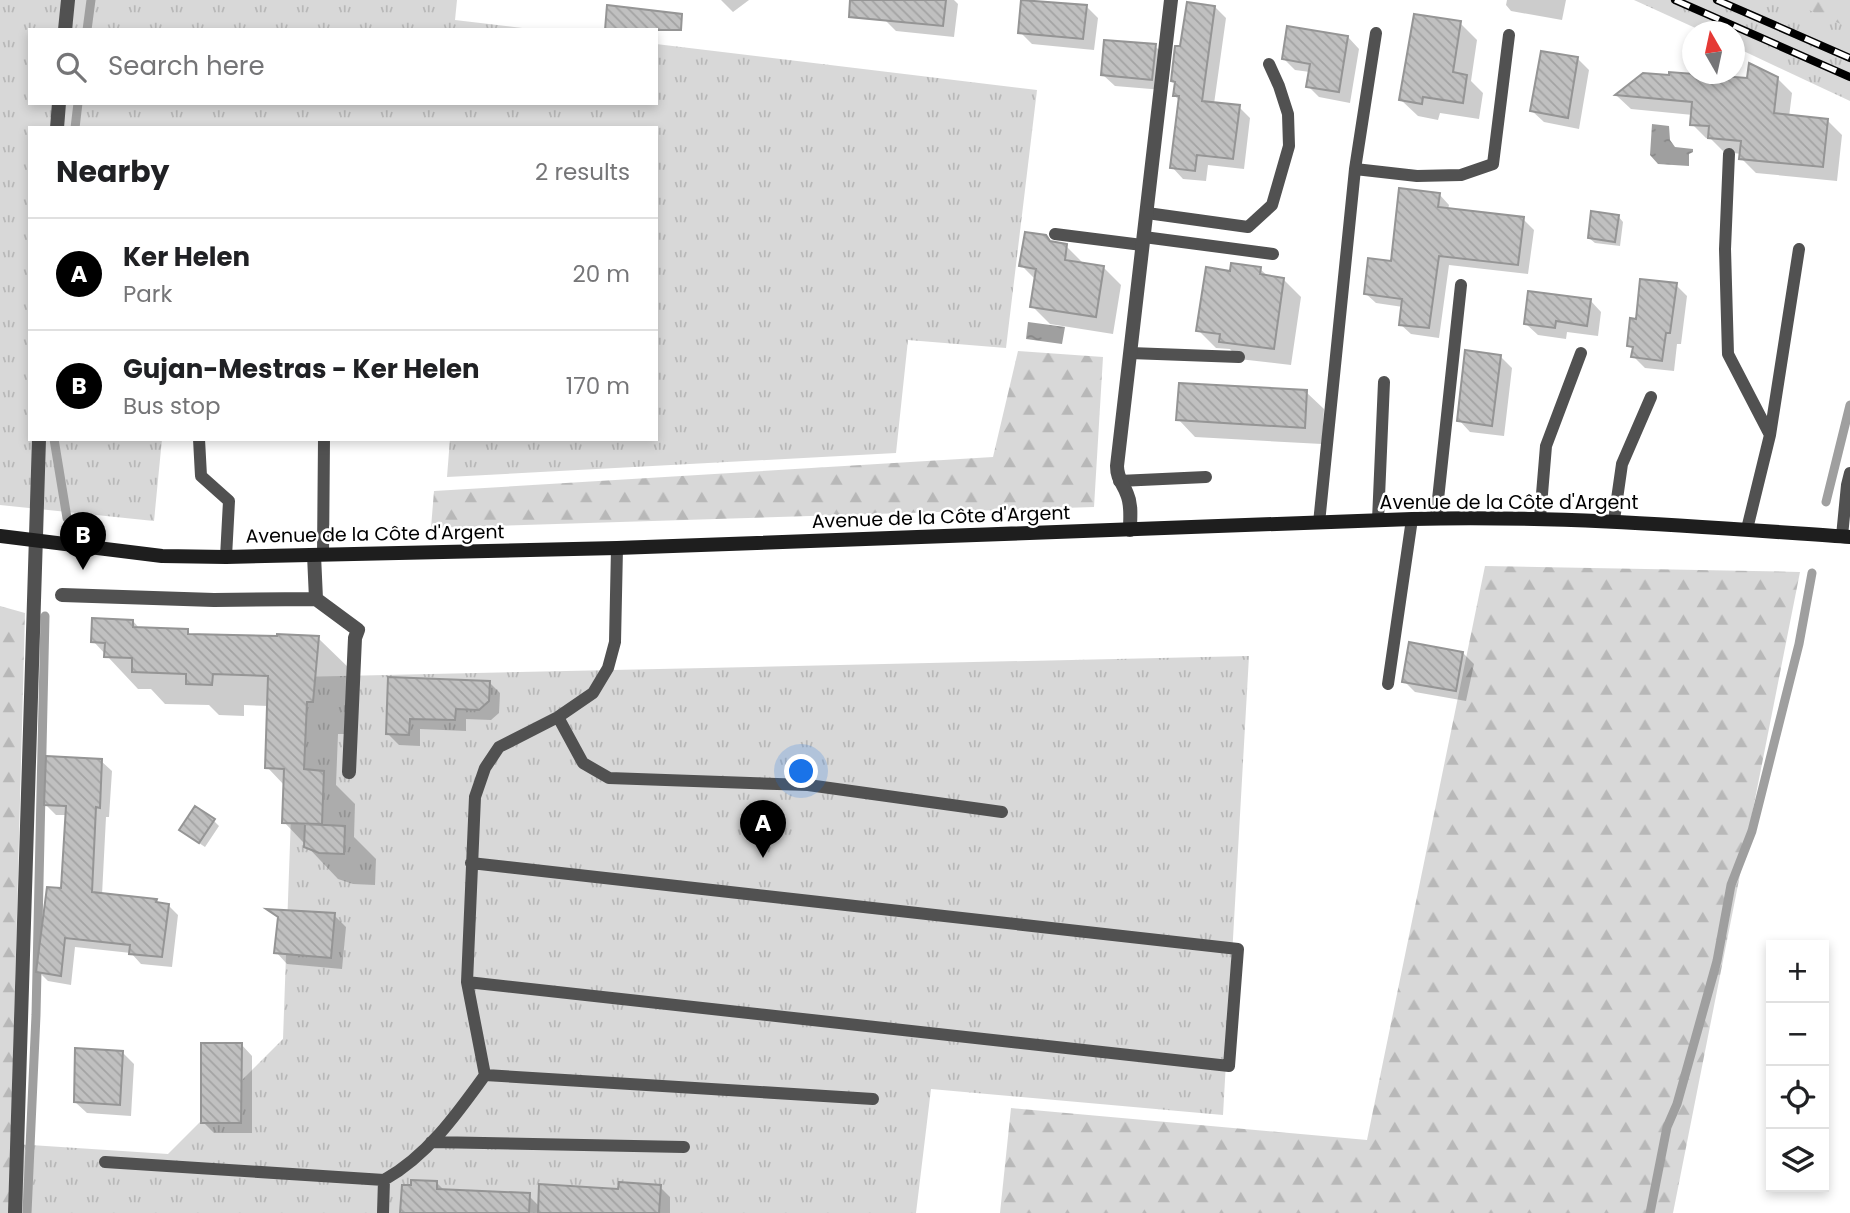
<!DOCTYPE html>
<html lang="en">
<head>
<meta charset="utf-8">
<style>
  body { margin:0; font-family:Poppins,sans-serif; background:#f6f6f6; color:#202124 }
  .controls { position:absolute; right:21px; bottom:21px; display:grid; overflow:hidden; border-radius:0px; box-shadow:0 4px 10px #0003 }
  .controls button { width:63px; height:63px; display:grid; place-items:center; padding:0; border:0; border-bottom:2px solid #e0e0e0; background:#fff; color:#202124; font:35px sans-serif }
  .compass { position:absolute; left:1682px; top:21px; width:63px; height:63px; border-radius:50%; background:#fff; box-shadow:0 4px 10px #0003; rotate:351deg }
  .you { position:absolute; left:802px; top:772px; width:24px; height:24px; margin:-18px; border:5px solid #fff; border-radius:50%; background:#1a73e8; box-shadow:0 0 0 10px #1a73e833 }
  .badge { display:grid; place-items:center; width:46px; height:46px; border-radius:50%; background:#000; color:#fff; font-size:23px; font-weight:700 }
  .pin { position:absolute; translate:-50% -58px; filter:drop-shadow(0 2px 4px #0008) }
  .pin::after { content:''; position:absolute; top:37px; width:24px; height:21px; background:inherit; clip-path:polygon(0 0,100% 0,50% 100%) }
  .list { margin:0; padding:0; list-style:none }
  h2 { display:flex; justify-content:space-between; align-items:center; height:91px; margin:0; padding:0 28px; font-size:30px }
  h2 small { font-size:23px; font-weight:400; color:#757577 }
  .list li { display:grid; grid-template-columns:46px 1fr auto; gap:21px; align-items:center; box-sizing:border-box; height:112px; padding:0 28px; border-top:2px solid #e0e0e0 }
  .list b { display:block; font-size:26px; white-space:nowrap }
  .list p { margin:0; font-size:23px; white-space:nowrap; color:#757577 }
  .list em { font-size:23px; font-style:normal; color:#757577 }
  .icon { flex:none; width:38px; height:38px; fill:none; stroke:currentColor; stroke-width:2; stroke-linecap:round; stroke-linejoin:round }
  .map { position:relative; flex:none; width:1850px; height:1213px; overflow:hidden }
  .search { position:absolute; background:#fff; box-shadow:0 4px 10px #0003; left:28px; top:28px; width:630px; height:77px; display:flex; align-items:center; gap:18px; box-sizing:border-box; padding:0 24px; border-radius:0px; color:#757577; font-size:26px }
  .panel { position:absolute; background:#fff; box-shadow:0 4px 10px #0003; left:28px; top:126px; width:630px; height:315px; border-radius:0px }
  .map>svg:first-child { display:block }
  .grass { fill:url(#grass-tufts) }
  .forest { fill:url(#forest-firs) }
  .water { fill:url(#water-ripples) }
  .shadow { fill:#0003 }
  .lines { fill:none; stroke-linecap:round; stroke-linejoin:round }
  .stream { stroke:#9f9f9f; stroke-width:9 }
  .building { fill:url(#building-back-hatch); stroke:#959595; stroke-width:2 }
  .lane { stroke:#515151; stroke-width:12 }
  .street { stroke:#515151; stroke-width:14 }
  .secondary { stroke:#1e1e1e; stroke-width:14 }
  .rail-casing { stroke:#000; stroke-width:8 }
  .rail { stroke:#fff; stroke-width:5; stroke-dasharray:16; stroke-linecap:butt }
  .labels { text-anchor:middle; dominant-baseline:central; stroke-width:5; stroke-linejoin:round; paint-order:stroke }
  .street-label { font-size:19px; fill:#000; stroke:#fff }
</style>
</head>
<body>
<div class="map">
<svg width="1850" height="1213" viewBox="0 0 1850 1213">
  <defs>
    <pattern id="grass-tufts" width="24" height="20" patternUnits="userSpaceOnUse" patternTransform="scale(1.75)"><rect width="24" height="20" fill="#d8d8d8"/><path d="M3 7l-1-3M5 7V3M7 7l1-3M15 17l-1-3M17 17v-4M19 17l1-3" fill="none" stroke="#b8b8b8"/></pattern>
    <pattern id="forest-firs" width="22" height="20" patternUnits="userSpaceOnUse" patternTransform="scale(1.75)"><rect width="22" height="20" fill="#d8d8d8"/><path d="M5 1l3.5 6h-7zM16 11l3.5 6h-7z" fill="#b8b8b8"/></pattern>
    <pattern id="water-ripples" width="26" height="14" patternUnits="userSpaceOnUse" patternTransform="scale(1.75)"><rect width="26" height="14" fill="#9f9f9f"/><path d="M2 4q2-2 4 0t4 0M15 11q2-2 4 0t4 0" fill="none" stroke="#878787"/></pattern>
    <pattern id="building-back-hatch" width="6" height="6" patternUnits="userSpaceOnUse" patternTransform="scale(1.75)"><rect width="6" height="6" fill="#c0c0c0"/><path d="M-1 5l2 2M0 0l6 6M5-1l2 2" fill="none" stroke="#a3a3a3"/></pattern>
  </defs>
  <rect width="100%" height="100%" fill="#fff"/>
  <path class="grass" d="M 0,0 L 457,0 L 455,20 L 539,30 L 30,30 L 30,103 L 656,103 L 656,44 L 1037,90 L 1006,348 L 908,340 L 896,453 L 447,477 L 450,439 L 656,439 L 656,128 L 30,128 L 30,439 L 162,439 L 154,521 L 0,505 Z
    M 1634,0 L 1850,0 L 1850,101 L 1735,47 L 1734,32 L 1702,31 Z
    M 1249,656 L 1223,1115 L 931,1089 L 916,1213 L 0,1213 L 0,1143 L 168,1154 L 283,1039 L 296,677 Z"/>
  <path class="forest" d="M 1786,0 L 1850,0 L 1850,28 Z
    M 1018,351 L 1103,357 L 1094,507 L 431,528 L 434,491 L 993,457 Z
    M 1485,566 L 1800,572 L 1673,1213 L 1000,1213 L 1011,1108 L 1367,1140 Z
    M 0,606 L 25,613 L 9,1213 L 0,1213 Z"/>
  <path class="water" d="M 1652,124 L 1669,126 L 1670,140 L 1675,147 L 1693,149 L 1693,152 L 1689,154 L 1689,166 L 1658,164 L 1650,155 Z
    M 1028,322 L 1065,327 L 1062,344 L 1026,339 Z"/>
  <path class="shadow" d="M 721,0 L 749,0 L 733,12 Z
    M 879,0 L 954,0 L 958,4 L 954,37 L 896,31 L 884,19 Z
    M 1023,0 L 1086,6 L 1098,18 L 1094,50 L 1032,44 L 1020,32 Z
    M 1507,0 L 1566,0 L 1562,20 L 1511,11 L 1506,5 Z
    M 1215,7 L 1226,18 L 1214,104 L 1239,107 L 1250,118 L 1244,169 L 1208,165 L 1206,181 L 1183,179 L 1172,167 L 1180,101 L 1174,95 L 1176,84 L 1173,81 L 1181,48 Z
    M 1460,23 L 1477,40 L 1471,81 L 1483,93 L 1479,119 L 1440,113 L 1438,120 L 1418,116 L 1401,100 Z
    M 1348,37 L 1359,49 L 1350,103 L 1319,97 L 1308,86 L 1310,72 L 1295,70 L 1283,58 Z
    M 1155,46 L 1167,58 L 1163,90 L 1115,86 L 1103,75 Z
    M 1577,58 L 1589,70 L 1579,129 L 1544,122 L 1532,111 Z
    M 1643,75 L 1749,79 L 1777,78 L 1792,93 L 1789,117 L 1827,120 L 1842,135 L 1837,181 L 1756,173 L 1741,158 L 1742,154 L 1724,152 L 1711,139 L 1706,138 L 1692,124 L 1693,115 L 1631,109 L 1617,96 Z
    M 1439,194 L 1449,205 L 1448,210 L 1523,219 L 1534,230 L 1528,274 L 1449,265 L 1439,338 L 1411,334 L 1400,324 L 1403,307 L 1376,303 L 1365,293 L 1392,263 Z
    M 1618,216 L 1623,222 L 1620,246 L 1595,243 L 1589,238 Z
    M 1046,236 L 1053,244 L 1066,246 L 1083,263 L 1103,267 L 1121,285 L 1113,334 L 1050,324 L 1032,306 L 1036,280 L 1021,265 Z
    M 1260,269 L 1269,277 L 1283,279 L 1301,297 L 1291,365 L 1239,359 L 1230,349 L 1216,348 L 1198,330 L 1231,273 Z
    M 1676,285 L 1687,296 L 1681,344 L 1677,344 L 1674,371 L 1645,368 L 1633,356 L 1634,350 L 1629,345 L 1637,321 Z
    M 1590,300 L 1601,312 L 1598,336 L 1567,332 L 1566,339 L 1538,335 L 1526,324 Z
    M 1501,357 L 1512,368 L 1504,436 L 1470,432 L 1459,420 Z
    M 1306,392 L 1324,409 L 1322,444 L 1195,437 L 1178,419 Z
    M 133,621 L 140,629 L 187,631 L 192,636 L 318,638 L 351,670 L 345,734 L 338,734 L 336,785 L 355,804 L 354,837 L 376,859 L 375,885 L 353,884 L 338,879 L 284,822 L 285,786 L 267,767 L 269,706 L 244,705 L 244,716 L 219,715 L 209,705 L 165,704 L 151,689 L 138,689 L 93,641 Z
    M 1463,653 L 1474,664 L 1466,701 L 1415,692 L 1404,681 Z
    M 390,679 L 489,682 L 500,693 L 499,713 L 491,720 L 466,719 L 466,731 L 420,729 L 420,746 L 399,745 L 388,734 Z
    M 101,761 L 112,771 L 109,817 L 106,817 L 102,895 L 156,901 L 159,904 L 168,905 L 178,915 L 172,967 L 141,964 L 131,953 L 75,947 L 71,985 L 48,981 L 38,971 L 63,890 L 67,815 L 56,815 L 46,805 Z
    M 214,821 L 219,826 L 205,847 L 187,835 Z
    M 270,911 L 334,915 L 346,927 L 342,969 L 287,964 L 276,952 L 280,920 Z
    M 241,1044 L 252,1056 L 252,1133 L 214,1133 L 203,1122 Z
    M 123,1053 L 134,1064 L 131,1116 L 87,1113 L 75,1102 Z
    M 436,1182 L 445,1191 L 528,1195 L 540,1207 L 620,1190 L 660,1187 L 670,1197 L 670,1213 L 402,1213 Z"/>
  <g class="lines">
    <path class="stream" d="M 87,30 L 91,0
      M 75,128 L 78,103
      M 54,439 L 67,518
      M 1826,502 L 1850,405
      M 27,1213 L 36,1015 L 45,616
      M 1650,1213 L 1667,1127 L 1677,1104 L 1717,961 L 1731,885 L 1752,831 L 1799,644 L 1812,573"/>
  </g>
  <path class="building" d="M 850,0 L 946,0 L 943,26 L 849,17 Z
    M 1021,0 L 1087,5 L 1083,39 L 1018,33 Z
    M 1187,2 L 1215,6 L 1202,101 L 1240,105 L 1233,159 L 1197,155 L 1195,171 L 1170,168 L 1179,96 L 1173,96 L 1175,82 L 1171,81 L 1175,46 L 1180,46 Z
    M 607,5 L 682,14 L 681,30 L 605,30 Z
    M 1414,14 L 1461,21 L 1453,72 L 1467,75 L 1463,103 L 1423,97 L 1422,104 L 1399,100 Z
    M 1287,26 L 1348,36 L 1339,92 L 1306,87 L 1310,64 L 1282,59 Z
    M 1104,40 L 1156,44 L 1152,80 L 1101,75 Z
    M 1541,51 L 1578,57 L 1568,118 L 1530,111 Z
    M 1749,63 L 1778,77 L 1774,113 L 1828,119 L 1823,167 L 1739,159 L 1741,141 L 1708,138 L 1709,126 L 1690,125 L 1692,102 L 1615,95 L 1643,73 L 1669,75 L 1669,72 L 1747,78 Z
    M 1399,188 L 1440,193 L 1438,207 L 1524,217 L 1518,265 L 1439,256 L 1429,328 L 1399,325 L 1402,299 L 1364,294 L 1368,258 L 1391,261 Z
    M 1591,211 L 1619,215 L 1615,242 L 1588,238 Z
    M 1025,232 L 1046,235 L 1050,241 L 1067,244 L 1065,260 L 1104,266 L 1096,317 L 1030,307 L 1036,269 L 1019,266 Z
    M 1231,263 L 1261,267 L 1260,274 L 1284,278 L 1274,349 L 1219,342 L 1220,334 L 1196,331 L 1206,267 L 1230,271 Z
    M 1640,279 L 1677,283 L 1670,333 L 1666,333 L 1662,361 L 1631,357 L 1633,347 L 1627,346 L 1630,318 L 1636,319 Z
    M 1528,291 L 1591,299 L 1587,326 L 1556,321 L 1555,328 L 1524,324 Z
    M 1465,350 L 1501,355 L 1492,426 L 1457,421 Z
    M 1179,383 L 1307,390 L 1305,428 L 1176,420 Z
    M 92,618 L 133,620 L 133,627 L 188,629 L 188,634 L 277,636 L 277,634 L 319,636 L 313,702 L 307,702 L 304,769 L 324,771 L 322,824 L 282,823 L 284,769 L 265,768 L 268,676 L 213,674 L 212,685 L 186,684 L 186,674 L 132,672 L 132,658 L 104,657 L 105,643 L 91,642 Z
    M 1409,642 L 1463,652 L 1456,691 L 1402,682 Z
    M 388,677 L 490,681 L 489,701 L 479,710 L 456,709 L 455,720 L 410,719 L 409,735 L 386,734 Z
    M 46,756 L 102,759 L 100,808 L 96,807 L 92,892 L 157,899 L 156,902 L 169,904 L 162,957 L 129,954 L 130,945 L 65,938 L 61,976 L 36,972 L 47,887 L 61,888 L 66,806 L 44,805 Z
    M 195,806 L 215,819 L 199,843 L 179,830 Z
    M 305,824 L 345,826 L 344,854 L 319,853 L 304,847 Z
    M 266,909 L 335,913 L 331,958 L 274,953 L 278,917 Z
    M 201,1043 L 242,1043 L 241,1123 L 201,1123 Z
    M 75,1048 L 123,1051 L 120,1105 L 74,1102 Z
    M 411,1180 L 437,1181 L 437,1189 L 530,1193 L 529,1213 L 400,1213 L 402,1185 L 411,1185 Z
    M 619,1182 L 661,1185 L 659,1213 L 538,1213 L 539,1184 L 618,1189 Z"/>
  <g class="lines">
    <path class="lane" d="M 1729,154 L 1725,249 L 1728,354 L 1770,435
      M 1355,169 L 1417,176 L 1461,175 L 1493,164 L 1509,35
      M 1147,213 L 1248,227 L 1272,205 L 1289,146 L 1288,114 L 1279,86 L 1269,64
      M 1055,234 L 1142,245
      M 1144,237 L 1273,254
      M 1130,353 L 1239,357
      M 199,439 L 201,476 L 229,501 L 226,557
      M 1119,481 L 1206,477
      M 1436,518 L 1461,285
      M 1540,518 L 1546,446 L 1581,353
      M 1378,520 L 1384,382
      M 1614,520 L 1622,464 L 1651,397
      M 1319,523 L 1355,169 L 1376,33
      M 1747,529 L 1770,435 L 1799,249
      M 1842,536 L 1847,485 L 1850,473
      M 323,555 L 324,439
      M 1388,684 L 1412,519
      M 558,717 L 583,763 L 609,778 L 808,785 L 1002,812
      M 467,982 L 1229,1066 L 1238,949 L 471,863
      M 485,1075 L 873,1099
      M 431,1142 L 684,1147
      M 105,1162 L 384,1180 C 427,1156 457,1114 485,1075 L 467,982 L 475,797 L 485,768 L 499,747 L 558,717 L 593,693 L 608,668 L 615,642 L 617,548
      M 383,1213 L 384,1180"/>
    <path class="street" d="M 65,30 L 68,0
      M 57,128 L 59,103
      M 1130,530 C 1130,518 1132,505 1127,494 C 1123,483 1117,479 1117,466 L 1171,0
      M 314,555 L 316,599
      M 62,595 L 214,600 L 316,599 L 358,630 L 355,638 L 349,772
      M 15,1213 L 39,439"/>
    <path class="secondary" d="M 0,536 L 162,556 L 226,557 L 617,548 L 1412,519 C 1559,515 1704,527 1850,537"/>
    <g class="rail-casing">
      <path id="rail" d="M 1675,0 L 1850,77
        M 1717,0 L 1850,58"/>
    </g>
    <use href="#rail" class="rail"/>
  </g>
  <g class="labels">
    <g class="street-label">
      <text x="1509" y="502">Avenue de la Côte d'Argent</text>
      <text transform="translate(941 517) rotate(-2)">Avenue de la Côte d'Argent</text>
      <text transform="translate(375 534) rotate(-1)">Avenue de la Côte d'Argent</text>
    </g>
  </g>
</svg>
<div class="controls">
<button>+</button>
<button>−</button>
<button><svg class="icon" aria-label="locate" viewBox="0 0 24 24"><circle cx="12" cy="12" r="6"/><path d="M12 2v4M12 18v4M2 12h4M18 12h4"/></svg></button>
<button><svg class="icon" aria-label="layers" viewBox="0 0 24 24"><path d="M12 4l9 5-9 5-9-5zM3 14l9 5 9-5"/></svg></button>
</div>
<svg class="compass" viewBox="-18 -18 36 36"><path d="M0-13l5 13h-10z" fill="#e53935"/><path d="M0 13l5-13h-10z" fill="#757577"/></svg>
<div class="you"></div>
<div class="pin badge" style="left:763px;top:858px">A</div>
<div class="pin badge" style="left:83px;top:570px">B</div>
<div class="search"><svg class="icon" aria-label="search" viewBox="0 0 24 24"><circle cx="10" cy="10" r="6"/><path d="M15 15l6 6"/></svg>Search here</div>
<section class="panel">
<h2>Nearby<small>2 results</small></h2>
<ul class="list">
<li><span class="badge">A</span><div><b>Ker Helen</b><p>Park</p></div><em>20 m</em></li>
<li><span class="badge">B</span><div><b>Gujan-Mestras - Ker Helen</b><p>Bus stop</p></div><em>170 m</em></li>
</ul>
</section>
</div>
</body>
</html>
